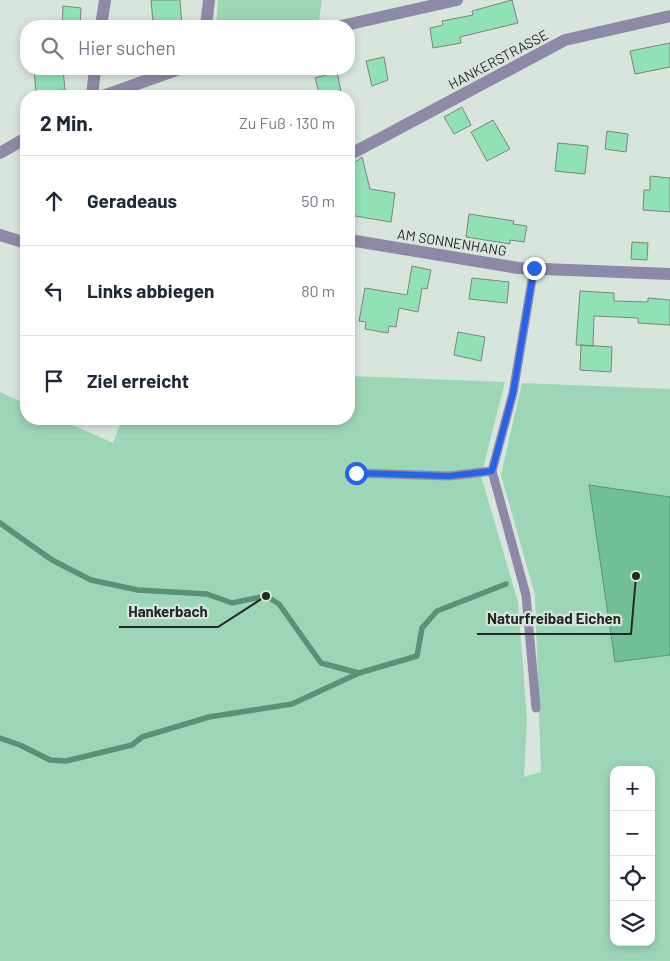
<!DOCTYPE html>
<html lang="de">
<head>
<meta charset="utf-8">
<style>
  body { margin:0; font-family:Barlow,sans-serif; background:#f2f2f3; color:#1f2937 }
  .controls { position:absolute; right:15px; bottom:15px; display:grid; overflow:hidden; border-radius:10px; box-shadow:0 2px 8px #0003 }
  .controls button { width:45px; height:45px; display:grid; place-items:center; padding:0; border:0; border-bottom:1px solid #e0e1e3; background:#fff; color:#1f2937; font:25px sans-serif }
  .stop { position:absolute; width:15px; height:15px; margin:-11px; border:4px solid #2563eb; border-radius:50%; background:#fff }
  .stop.end { background:#2563eb; border-color:#fff; box-shadow:0 1px 5px #0008 }
  .list { margin:0; padding:0; list-style:none }
  h2 { display:flex; justify-content:space-between; align-items:center; height:65px; margin:0; padding:0 20px; font-size:21px }
  h2 small { font-size:16px; font-weight:400; color:#747a83 }
  .list li { display:grid; grid-template-columns:32px 1fr auto; gap:15px; align-items:center; box-sizing:border-box; height:90px; padding:0 20px; border-top:1px solid #e0e1e3 }
  .list b { display:block; font-size:19px; white-space:nowrap }
  .list em { font-size:16px; font-style:normal; color:#747a83 }
  .icon { flex:none; width:28px; height:28px; fill:none; stroke:currentColor; stroke-width:2; stroke-linecap:round; stroke-linejoin:round }
  .map { position:relative; flex:none; width:670px; height:961px; overflow:hidden }
  .search { position:absolute; background:#fff; box-shadow:0 2px 8px #0003; left:20px; top:20px; width:335px; height:55px; display:flex; align-items:center; gap:12px; box-sizing:border-box; padding:0 18px; border-radius:20px; color:#747a83; font-size:19px }
  .panel { position:absolute; background:#fff; box-shadow:0 2px 8px #0003; left:20px; top:90px; width:335px; height:335px; border-radius:20px }
  .map>svg:first-child { display:block }
  .green { fill:#9dd5b7; fill-rule:evenodd }
  .water { fill:#70bf97; stroke:#599275 }
  .lines { fill:none; stroke-linecap:round; stroke-linejoin:round }
  .stream { stroke:#599275; stroke-width:5.5 }
  .building { fill:#91e1b7; stroke:#7a867f }
  .lane { stroke:#8e89a6; stroke-width:9 }
  .street { stroke:#8e89a6; stroke-width:12 }
  .route { stroke:#2563eb; stroke-width:6 }
  .labels { text-anchor:middle; dominant-baseline:central; stroke-width:4.5; stroke-linejoin:round; paint-order:stroke }
  .street-label { font-size:14px; fill:#242926; stroke:#d7e5dd }
  .leader { fill:none; stroke:#242926; stroke-width:2 }
  .callout-dot { fill:#242926; stroke:#d7e5dd; stroke-width:2 }
  .callout-label { font-size:15px; text-anchor:middle; font-weight:bold; fill:#242926; stroke:#d7e5dd; stroke-width:4.5; stroke-linejoin:round; paint-order:stroke }
</style>
</head>
<body>
<div class="map">
<svg width="670" height="961" viewBox="0 0 670 961">
  <rect width="100%" height="100%" fill="#d7e5dd"/>
  <path class="green" d="M 218,0 L 322,0 L 319,21 L 300,26 L 216,26 Z
    M 349,376 L 505,382 L 481,476 L 518,602 L 527,720 L 524,777 L 541,772 L 535,595 L 501,475 L 522,383 L 670,389 L 670,497 L 589,485 L 615,662 L 670,655 L 670,961 L 0,961 L 0,392 L 26,404 L 26,419 L 59,419 L 113,443 L 122,419 L 349,419 ZM 614,770 L 651,770 L 651,942 L 614,942 Z"/>
  <path class="water" d="M 589,485 L 670,497 L 670,655 L 615,662 Z"/>
  <g class="lines">
    <path class="stream" d="M 0,523 L 52,560 L 91,580 L 138,590 L 207,594 L 232,603 L 266,596 L 279,604 L 321,663 L 359,673 L 417,656 L 422,628 L 437,611 L 506,584
      M 0,738 L 20,745 L 50,760 L 66,761 L 132,745 L 142,737 L 209,717 L 292,704 L 359,673"/>
  </g>
  <path class="building" d="M 151,0 L 180,0 L 182,26 L 166,26 L 166,21 L 153,22 Z
    M 512,0 L 518,23 L 460,37 L 461,43 L 433,48 L 430,28 L 443,25 L 442,21 L 473,15 L 472,11 Z
    M 63,6 L 81,8 L 80,26 L 62,26 Z
    M 670,43 L 670,67 L 635,74 L 630,51 Z
    M 384,57 L 388,80 L 372,86 L 366,61 Z
    M 34,69 L 63,69 L 65,90 L 36,92 Z
    M 337,72 L 341,91 L 338,91 L 339,96 L 320,96 L 315,78 Z
    M 462,107 L 471,125 L 454,134 L 444,117 Z
    M 493,120 L 510,149 L 487,161 L 471,132 Z
    M 607,131 L 628,134 L 626,152 L 605,149 Z
    M 558,143 L 588,146 L 585,174 L 555,171 Z
    M 362,157 L 370,189 L 395,193 L 391,222 L 349,215 L 353,179 L 349,167 Z
    M 650,176 L 670,178 L 670,212 L 643,210 L 644,190 L 650,190 Z
    M 469,214 L 514,221 L 513,224 L 527,226 L 524,242 L 510,240 L 510,244 L 466,237 Z
    M 632,242 L 648,243 L 647,260 L 631,259 Z
    M 412,266 L 431,270 L 427,289 L 422,288 L 418,312 L 399,308 L 396,327 L 389,326 L 388,333 L 365,329 L 366,322 L 359,321 L 365,288 L 407,295 Z
    M 472,278 L 509,282 L 507,303 L 469,299 Z
    M 580,291 L 614,293 L 614,301 L 648,302 L 648,298 L 670,300 L 670,325 L 638,323 L 638,318 L 594,316 L 593,346 L 576,345 Z
    M 458,332 L 485,337 L 481,361 L 454,355 Z
    M 581,345 L 612,347 L 611,372 L 580,370 Z"/>
  <g class="lines">
    <path class="lane" d="M 534,268 L 513,393 L 492,471 L 526,595 L 536,708
      M 356,473 L 449,476 L 492,471"/>
    <path class="street" d="M 101,26 L 105,0
      M 206,26 L 209,0
      M 341,26 L 457,0
      M 92,96 L 95,69
      M 103,96 L 179,69
      M 0,153 L 26,138
      M 349,155 L 565,40 L 670,16
      M 0,235 L 26,243
      M 349,240 L 518,268 L 670,274"/>
  </g>
  <g class="lines">
    <path class="route" d="M 356,473 L 449,476 L 492,471 L 513,393 L 534,268"/>
  </g>
  <g class="labels">
    <g class="street-label">
      <text transform="translate(498 59) rotate(-28)">HANKERSTRASSE</text>
      <text transform="translate(452 242) rotate(9)">AM SONNENHANG</text>
    </g>
  </g>
  <path class="leader" d="M266 596L218 627H119M636 576L631 634H477"/>
  <g class="callout-dot">
    <circle cx="266" cy="596" r="5"/>
    <circle cx="636" cy="576" r="5"/>
  </g>
  <g class="callout-label">
    <text x="168" y="617">Hankerbach</text>
    <text x="554" y="624">Naturfreibad Eichen</text>
  </g>
</svg>
<div class="controls">
<button>+</button>
<button>−</button>
<button><svg class="icon" aria-label="locate" viewBox="0 0 24 24"><circle cx="12" cy="12" r="6"/><path d="M12 2v4M12 18v4M2 12h4M18 12h4"/></svg></button>
<button><svg class="icon" aria-label="layers" viewBox="0 0 24 24"><path d="M12 4l9 5-9 5-9-5zM3 14l9 5 9-5"/></svg></button>
</div>
<div class="stop" style="left:356px;top:473px"></div>
<div class="stop end" style="left:534px;top:268px"></div>
<div class="search"><svg class="icon" aria-label="search" viewBox="0 0 24 24"><circle cx="10" cy="10" r="6"/><path d="M15 15l6 6"/></svg>Hier suchen</div>
<section class="panel">
<h2>2 Min.<small>Zu Fuß · 130 m</small></h2>
<ul class="list">
<li><svg class="icon" aria-label="ahead" viewBox="0 0 24 24"><path d="M12 20V5M6 11l6-6 6 6"/></svg><div><b>Geradeaus</b></div><em>50 m</em></li>
<li><svg class="icon" aria-label="left" viewBox="0 0 24 24"><path d="M17 20v-9H6M10 6l-5 5 5 5"/></svg><div><b>Links abbiegen</b></div><em>80 m</em></li>
<li><svg class="icon" aria-label="arrive" viewBox="0 0 24 24"><path d="M6 21V4h12l-3 4 3 4H6"/></svg><div><b>Ziel erreicht</b></div></li>
</ul>
</section>
</div>
</body>
</html>
